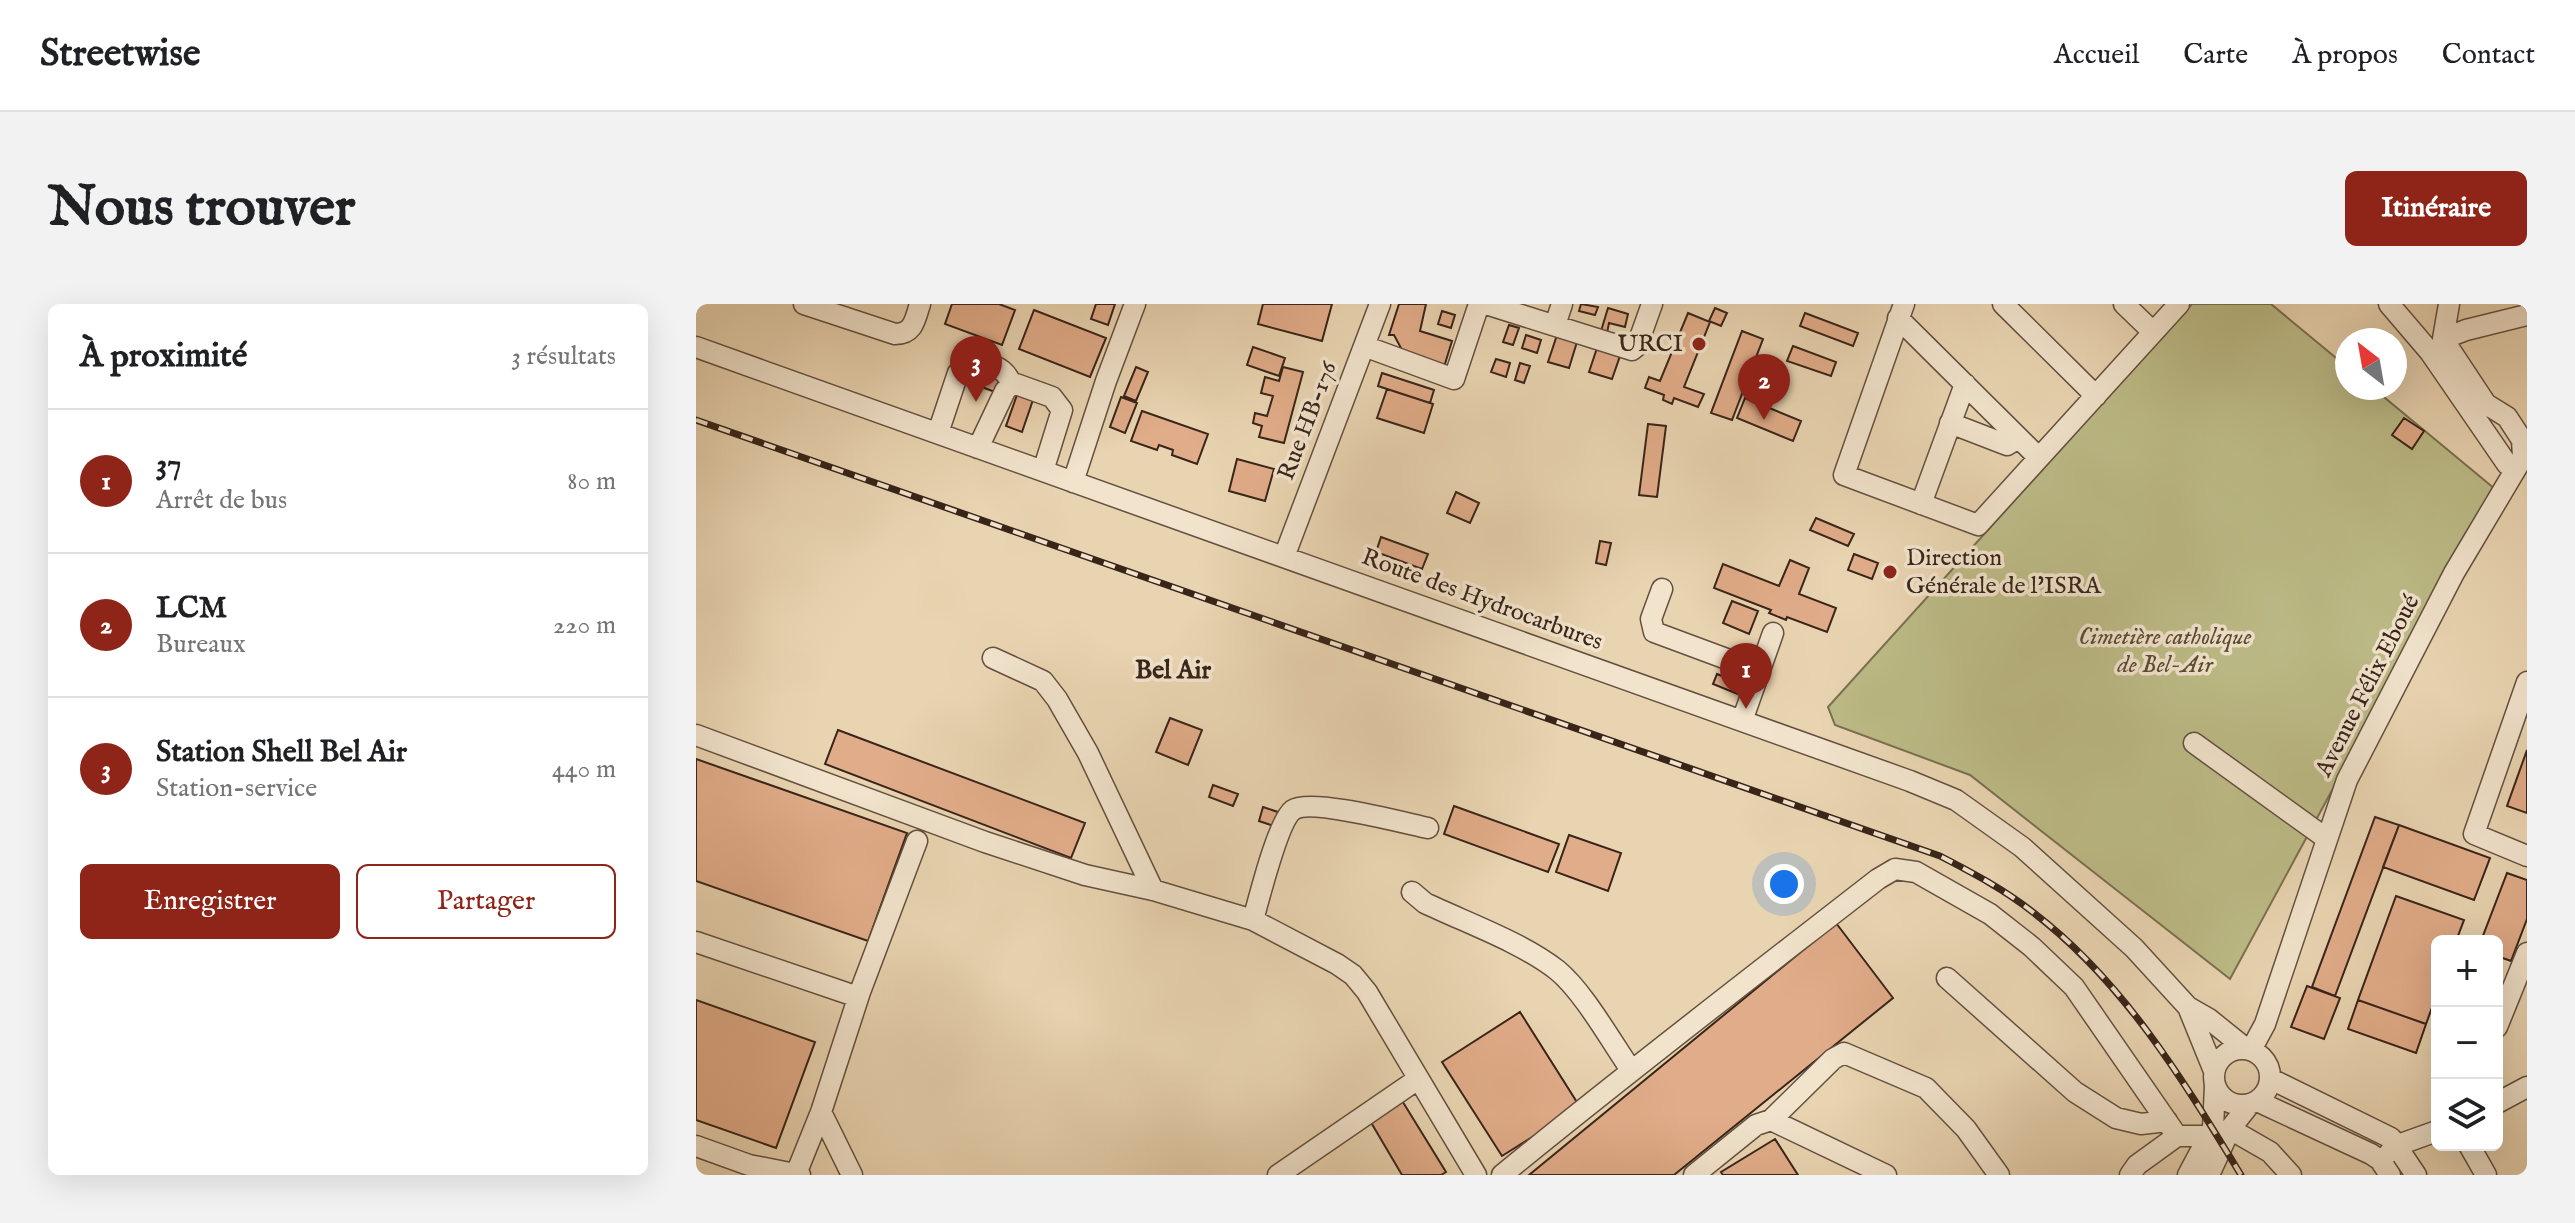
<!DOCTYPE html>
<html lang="fr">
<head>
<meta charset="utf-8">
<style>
  body { margin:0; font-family:"IM FELL English",serif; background:#f2f2f2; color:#202124 }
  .controls { position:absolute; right:24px; bottom:24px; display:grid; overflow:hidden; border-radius:12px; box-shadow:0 8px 32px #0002 }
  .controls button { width:72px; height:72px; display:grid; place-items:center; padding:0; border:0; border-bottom:2px solid #e0e0e0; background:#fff; color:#202124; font:40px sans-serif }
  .compass { position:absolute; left:1639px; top:24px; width:72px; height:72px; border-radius:50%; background:#fff; box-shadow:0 8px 32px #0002; rotate:329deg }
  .you { position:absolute; left:1088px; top:580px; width:28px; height:28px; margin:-20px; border:6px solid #fff; border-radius:50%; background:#1a73e8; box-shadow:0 0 0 12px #1a73e833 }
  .badge { display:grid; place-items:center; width:52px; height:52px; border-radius:50%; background:#8f2418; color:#fff; font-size:26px; font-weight:700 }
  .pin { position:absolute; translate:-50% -66px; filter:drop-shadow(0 2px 4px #0008) }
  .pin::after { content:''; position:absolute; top:42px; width:28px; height:24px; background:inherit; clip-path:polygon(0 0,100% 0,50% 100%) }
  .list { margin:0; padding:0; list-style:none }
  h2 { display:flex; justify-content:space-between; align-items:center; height:104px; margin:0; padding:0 32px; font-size:34px }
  h2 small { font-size:26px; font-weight:400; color:#757577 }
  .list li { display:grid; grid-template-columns:52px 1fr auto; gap:24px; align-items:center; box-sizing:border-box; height:144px; padding:0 32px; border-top:2px solid #e0e0e0 }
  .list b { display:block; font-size:30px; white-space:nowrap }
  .list p { margin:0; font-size:26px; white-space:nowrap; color:#757577 }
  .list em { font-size:26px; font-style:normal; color:#757577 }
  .actions { display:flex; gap:16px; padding:24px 32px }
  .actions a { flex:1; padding:18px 0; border:2px solid #8f2418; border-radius:12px; text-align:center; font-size:28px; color:#8f2418 }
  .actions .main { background:#8f2418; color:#fff }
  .icon { flex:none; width:44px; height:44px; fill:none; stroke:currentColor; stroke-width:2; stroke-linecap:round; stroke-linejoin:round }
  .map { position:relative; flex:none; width:1831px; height:871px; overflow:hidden; border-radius:12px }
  header { display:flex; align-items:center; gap:48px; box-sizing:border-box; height:112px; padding:0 40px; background:#fff; border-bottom:2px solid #e0e0e0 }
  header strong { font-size:38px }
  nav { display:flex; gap:44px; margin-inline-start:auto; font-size:28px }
  .intro { display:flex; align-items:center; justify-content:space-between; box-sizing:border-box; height:192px; padding:0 48px }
  h1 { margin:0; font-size:56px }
  .button { padding:20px 36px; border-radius:12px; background:#8f2418; color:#fff; font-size:28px; font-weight:700 }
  main { display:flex; gap:48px; padding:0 48px }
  aside { flex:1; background:#fff; border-radius:12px; box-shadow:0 8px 32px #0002 }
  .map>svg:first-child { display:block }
  .green { fill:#bcbb87; stroke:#7a7050; stroke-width:2 }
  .building { fill:#e1ac89; stroke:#382419; stroke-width:2 }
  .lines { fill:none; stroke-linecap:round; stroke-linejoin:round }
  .minor-casing { stroke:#64503f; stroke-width:23 }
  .minor { stroke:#f1e3cc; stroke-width:20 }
  .rail-casing { stroke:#382419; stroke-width:7 }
  .rail { stroke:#f1e3cc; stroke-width:4; stroke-dasharray:12; stroke-linecap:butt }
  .poi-dot { fill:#8f2418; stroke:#f1e3cc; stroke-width:3 }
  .labels { text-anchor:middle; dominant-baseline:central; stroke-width:7; stroke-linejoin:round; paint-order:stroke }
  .poi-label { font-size:24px; fill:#382419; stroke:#f1e3cc; text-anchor:end }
  .street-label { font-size:24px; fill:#382419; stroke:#f1e3cc }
  .park-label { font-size:24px; font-style:italic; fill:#594a34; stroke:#f1e3cc }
  .neighbourhood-label { font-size:26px; font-weight:bold; fill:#382419; stroke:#f1e3cc }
</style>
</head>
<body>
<header>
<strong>Streetwise</strong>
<nav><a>Accueil</a><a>Carte</a><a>À propos</a><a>Contact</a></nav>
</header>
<div class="intro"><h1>Nous trouver</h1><a class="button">Itinéraire</a></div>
<main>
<aside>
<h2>À proximité<small>3 résultats</small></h2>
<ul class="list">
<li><span class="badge">1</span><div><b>37</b><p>Arrêt de bus</p></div><em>80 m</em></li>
<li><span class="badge">2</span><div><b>LCM</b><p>Bureaux</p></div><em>220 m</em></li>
<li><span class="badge">3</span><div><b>Station Shell Bel Air</b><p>Station-service</p></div><em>440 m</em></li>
</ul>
<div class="actions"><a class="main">Enregistrer</a><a>Partager</a></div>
</aside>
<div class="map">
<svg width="1831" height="871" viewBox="0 0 1831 871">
  <rect width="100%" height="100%" fill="#e9d4b1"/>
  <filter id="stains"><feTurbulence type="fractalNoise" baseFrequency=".0025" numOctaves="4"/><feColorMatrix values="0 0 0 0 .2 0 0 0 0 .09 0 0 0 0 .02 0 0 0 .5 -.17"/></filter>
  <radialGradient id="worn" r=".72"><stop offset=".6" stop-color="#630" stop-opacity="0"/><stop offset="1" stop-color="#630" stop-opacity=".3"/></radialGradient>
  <path class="green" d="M 1496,0 L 1575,0 L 1651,63 L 1651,84 L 1677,84 L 1799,185 L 1534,675 L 1274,471 L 1139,421 L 1132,403 Z"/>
  <path class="building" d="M 256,0 L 303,0 L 319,6 L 306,41 L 249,20 Z
    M 400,0 L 419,0 L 412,21 L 395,15 Z
    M 567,0 L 636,0 L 626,37 L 562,20 Z
    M 703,0 L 730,0 L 724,27 L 756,37 L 748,63 L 703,50 L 705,44 L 698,31 L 693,31 Z
    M 885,0 L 902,3 L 899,11 L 883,7 Z
    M 912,4 L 932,10 L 929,23 L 913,19 L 911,29 L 905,27 Z
    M 1019,4 L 1031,9 L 1025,22 L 1013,17 Z
    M 338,6 L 410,34 L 394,73 L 323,45 Z
    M 746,7 L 759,11 L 755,24 L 742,20 Z
    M 992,9 L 1014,18 L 988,83 L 1008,90 L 1002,103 L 978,94 L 976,100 L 967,96 L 968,91 L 949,84 L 953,73 L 964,77 Z
    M 1109,9 L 1162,29 L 1157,42 L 1104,22 Z
    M 813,21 L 823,24 L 817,41 L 807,38 Z
    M 1046,27 L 1067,35 L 1036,116 L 1015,109 Z
    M 830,31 L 845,36 L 841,49 L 826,44 Z
    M 861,31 L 881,38 L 873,64 L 852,58 Z
    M 1097,42 L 1140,58 L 1135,72 L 1091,57 Z
    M 557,43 L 589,54 L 583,72 L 551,61 Z
    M 901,44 L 924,52 L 916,75 L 893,68 Z
    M 800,55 L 814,59 L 810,73 L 795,68 Z
    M 824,59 L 834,62 L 828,79 L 819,76 Z
    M 440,63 L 452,68 L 440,97 L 428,92 Z
    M 587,63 L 607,68 L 588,139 L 563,133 L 566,122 L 557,119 L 559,109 L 571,112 L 577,92 L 565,89 L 569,73 L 583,77 Z
    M 287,64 L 305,71 L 299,88 L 280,81 Z
    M 686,69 L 738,86 L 734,99 L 682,82 Z
    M 691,85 L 737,100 L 728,129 L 681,114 Z
    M 322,88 L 338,93 L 326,128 L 310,122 Z
    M 425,93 L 441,99 L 429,129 L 414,123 Z
    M 1049,94 L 1105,117 L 1097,137 L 1041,114 Z
    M 446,107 L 512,130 L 501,160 L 476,151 L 477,146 L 463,141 L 461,146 L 435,137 Z
    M 1708,114 L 1728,127 L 1716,145 L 1696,131 Z
    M 952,120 L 970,122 L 961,193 L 943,191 Z
    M 541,155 L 578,165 L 569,197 L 533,187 Z
    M 760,188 L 783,199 L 774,219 L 751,209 Z
    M 1120,214 L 1158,230 L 1152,242 L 1114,226 Z
    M 685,233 L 732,250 L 726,265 L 680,248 Z
    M 904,237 L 915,239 L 910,261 L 900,259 Z
    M 1158,250 L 1182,259 L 1176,275 L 1152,266 Z
    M 1094,256 L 1113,264 L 1103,290 L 1140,304 L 1131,328 L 1091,313 L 1090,316 L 1073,309 L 1075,306 L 1018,284 L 1027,260 L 1083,282 Z
    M 1036,297 L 1062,307 L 1053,330 L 1027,319 Z
    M 1021,370 L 1053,383 L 1049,393 L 1017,380 Z
    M 474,414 L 506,426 L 492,461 L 460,448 Z
    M 142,426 L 389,519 L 375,554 L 129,460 Z
    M 1831,446 L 1831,509 L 1811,502 Z
    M 0,455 L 211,529 L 172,637 L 0,577 Z
    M 517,481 L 542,490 L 537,502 L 513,493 Z
    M 758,502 L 863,540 L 852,568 L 748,530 Z
    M 567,503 L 582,508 L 578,522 L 563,517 Z
    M 1679,513 L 1703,521 L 1639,692 L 1616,683 Z
    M 1703,521 L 1794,554 L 1778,596 L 1687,563 Z
    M 873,531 L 925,549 L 912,587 L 860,568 Z
    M 1811,569 L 1831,576 L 1831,615 L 1815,657 L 1801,652 L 1801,637 L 1785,637 Z
    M 1700,592 L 1768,616 L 1760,637 L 1741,637 L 1741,690 L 1730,720 L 1662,696 Z
    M 1140,619 L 1197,694 L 978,871 L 833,871 Z
    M 1611,682 L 1644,694 L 1628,735 L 1595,723 Z
    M 0,696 L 119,738 L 80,844 L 0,816 Z
    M 1662,696 L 1730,720 L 1720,749 L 1652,725 Z
    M 824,708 L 884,803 L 806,852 L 746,758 Z
    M 705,795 L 750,868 L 745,871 L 706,871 L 673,815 Z
    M 1079,835 L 1102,871 L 1027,871 L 1025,868 Z"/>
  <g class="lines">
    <g class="minor-casing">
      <path id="minor" d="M 108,0 L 199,30 C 218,30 219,15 224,0
        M 790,0 L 936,46 L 941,42 L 956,0
        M 1208,0 L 1148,171 L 1282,221 L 1483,0
        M 1307,0 L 1400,92
        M 1428,0 L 1457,28
        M 1693,0 L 1734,48 L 1811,160 L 1820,165
        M 1202,14 L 1343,154
        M 859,21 L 866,0
        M 1747,35 L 1770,26 L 1831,11
        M 668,42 L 758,75 L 783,0
        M 0,43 L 1214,477 L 1260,496 L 1326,543 L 1438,644 L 1492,703 L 1513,715 L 1549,744
        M 1254,119 L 1311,141 L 1322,134
        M 242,129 L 262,69 C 278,54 309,58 315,80
        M 282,144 L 309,87 L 315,80 L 320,80 L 356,93 L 366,106 L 347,167
        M 377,178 L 410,77 L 439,0
        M 1225,200 L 1269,80
        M 588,253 L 684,0
        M 966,285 L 955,315 L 958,328 L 1063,367
        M 297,354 L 347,377 L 361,395 L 392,449 L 457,586
        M 1831,378 L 1778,530 L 1831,552
        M 1046,417 L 1077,329
        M 0,431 L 289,538 L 389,571 L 457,586 L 557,616 L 641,660 L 657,671 L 671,688 L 780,871
        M 1498,439 L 1631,535
        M 716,588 L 729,599 C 771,619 825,638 861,666 C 887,687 915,737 935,766
        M 557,616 C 563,595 582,517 597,506 C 614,494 708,519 732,524
        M 0,638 L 162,693
        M 1251,674 L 1379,788 L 1420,814 L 1445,820 L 1471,817
        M 1492,703 L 1518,767
        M 1801,723 L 1831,649
        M1518 773a28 28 0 1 1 56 0a28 28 0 1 1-56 0Z
        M 1555,746 L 1569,720 L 1651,476 L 1758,269 L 1827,153 L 1826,136 L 1811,113 L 1790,100 L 1747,35 L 1753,0
        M 1575,775 L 1695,834 L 1720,871
        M 1561,797 L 1675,850 L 1684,856 L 1694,871
        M 1801,799 L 1831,783
        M 125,808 L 156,871
        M 1075,816 L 1190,871
        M 1534,825 L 1574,848 L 1595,871
        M 1773,841 L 1790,871
        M 0,842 L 53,861 L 104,871
        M 1694,848 L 1702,841 L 1741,827
        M 100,870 L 125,808 L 164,688 L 221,537
        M 582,871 L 722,775
        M 806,871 C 929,770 1056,673 1182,575 L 1199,565 L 1220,568 L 1294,610 L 1336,643 L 1378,683 L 1481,832
        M 998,871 L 1060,821 L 1075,816 L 1137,755 L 1148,749 L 1230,784 L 1270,825 L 1303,871
        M 1434,871 L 1441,861 L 1481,832 L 1513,832
        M 1492,871 L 1517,824 L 1519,782
        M 1513,871 L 1534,825 L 1553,801"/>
    </g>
    <use href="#minor" class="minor"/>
    <g class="rail-casing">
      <path id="rail" d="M 0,116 L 1244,552 C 1277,569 1309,586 1338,609 C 1428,678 1487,776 1545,871"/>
    </g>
    <use href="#rail" class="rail"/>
  </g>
  <g class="poi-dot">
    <circle cx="1003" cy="40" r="8"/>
    <circle cx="1194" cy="268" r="8"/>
  </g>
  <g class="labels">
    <g class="poi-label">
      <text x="987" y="40">URCI</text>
      <text x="1210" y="254" text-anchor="start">Direction<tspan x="1210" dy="28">Générale de l'ISRA</tspan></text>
    </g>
    <g class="street-label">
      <text transform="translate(612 117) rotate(-69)">Rue HB-176</text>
      <text transform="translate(786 296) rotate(20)">Route des Hydrocarbures</text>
      <text transform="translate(1672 382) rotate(-63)">Avenue Félix Eboué</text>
    </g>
    <g class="park-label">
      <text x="1469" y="333">Cimetière catholique<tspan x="1469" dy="28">de Bel-Air</tspan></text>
    </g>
    <g class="neighbourhood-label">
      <text x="477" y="366">Bel Air</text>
    </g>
  </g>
  <rect width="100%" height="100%" filter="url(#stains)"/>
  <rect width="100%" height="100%" fill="url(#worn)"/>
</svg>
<div class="controls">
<button>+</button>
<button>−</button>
<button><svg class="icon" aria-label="layers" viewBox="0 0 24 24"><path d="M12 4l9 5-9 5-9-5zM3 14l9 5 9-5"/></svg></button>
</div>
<svg class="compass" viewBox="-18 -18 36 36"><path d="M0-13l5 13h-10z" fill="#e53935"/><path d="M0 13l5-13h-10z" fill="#757577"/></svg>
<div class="you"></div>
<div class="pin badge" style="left:1050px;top:405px">1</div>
<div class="pin badge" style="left:1068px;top:116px">2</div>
<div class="pin badge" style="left:280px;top:98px">3</div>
</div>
</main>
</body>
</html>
